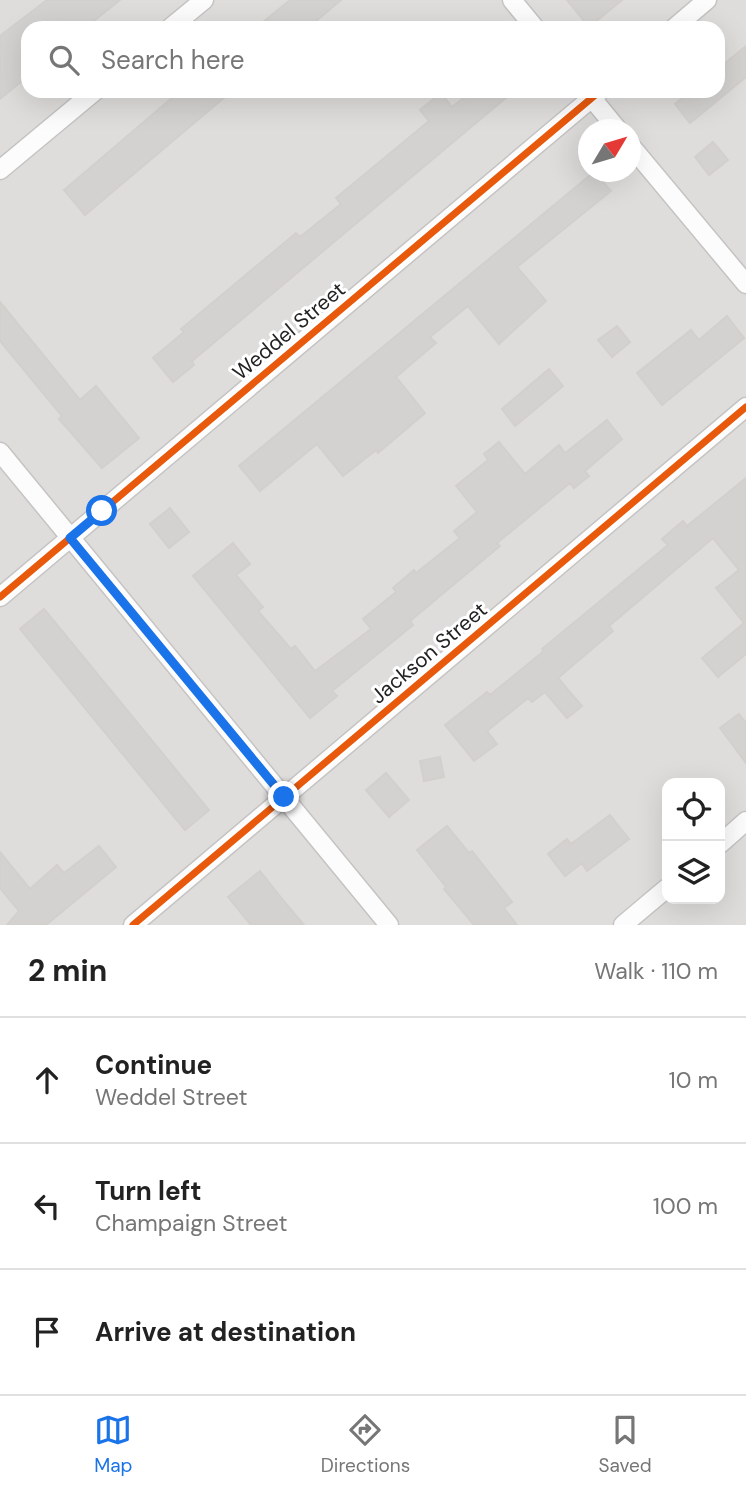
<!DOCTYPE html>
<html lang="en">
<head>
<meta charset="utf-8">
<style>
  body { margin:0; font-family:"DM Sans",sans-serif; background:#f6f6f6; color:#222 }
  .controls { position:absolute; right:21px; bottom:21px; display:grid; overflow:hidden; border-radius:14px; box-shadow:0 7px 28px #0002 }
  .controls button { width:63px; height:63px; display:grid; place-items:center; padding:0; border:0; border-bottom:2px solid #e0e0e0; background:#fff; color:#222; font:35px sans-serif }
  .compass { position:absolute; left:578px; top:119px; width:63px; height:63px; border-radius:50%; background:#fff; box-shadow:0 7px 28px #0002; rotate:52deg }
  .stop { position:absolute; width:21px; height:21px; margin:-16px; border:5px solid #1a73e8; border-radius:50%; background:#fff }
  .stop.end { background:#1a73e8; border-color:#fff; box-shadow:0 2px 7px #0008 }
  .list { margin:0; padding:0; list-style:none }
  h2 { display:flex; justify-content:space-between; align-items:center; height:91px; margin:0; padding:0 28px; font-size:30px }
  h2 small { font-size:23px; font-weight:400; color:#767676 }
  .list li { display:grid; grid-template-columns:46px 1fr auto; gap:21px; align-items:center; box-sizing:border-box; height:126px; padding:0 28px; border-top:2px solid #e0e0e0 }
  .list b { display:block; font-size:26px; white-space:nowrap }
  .list p { margin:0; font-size:23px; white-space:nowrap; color:#767676 }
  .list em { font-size:23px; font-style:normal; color:#767676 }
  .icon { flex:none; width:38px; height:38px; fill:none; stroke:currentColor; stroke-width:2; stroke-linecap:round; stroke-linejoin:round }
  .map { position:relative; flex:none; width:746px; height:925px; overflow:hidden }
  .search { position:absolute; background:#fff; box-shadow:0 7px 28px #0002; left:21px; right:21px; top:21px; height:77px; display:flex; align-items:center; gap:18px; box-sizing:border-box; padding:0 24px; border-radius:21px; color:#767676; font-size:26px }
  .sheet { height:469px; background:#fff }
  nav { display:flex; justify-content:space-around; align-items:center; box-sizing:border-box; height:98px; border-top:2px solid #e0e0e0; background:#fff; font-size:19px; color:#767676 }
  nav a { display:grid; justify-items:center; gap:4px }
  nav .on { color:#1a73e8 }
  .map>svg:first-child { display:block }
  .residential { fill:#dfdddc; fill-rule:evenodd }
  .building { fill:#d4d2d0; stroke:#d2cfcc; stroke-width:2 }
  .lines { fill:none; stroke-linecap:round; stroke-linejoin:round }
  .minor-casing { stroke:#c5c4c3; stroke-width:21 }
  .minor { stroke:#fdfcfc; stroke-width:18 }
  .cycleway-casing { stroke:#fff; stroke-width:11 }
  .cycleway { stroke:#e8590c; stroke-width:7 }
  .route { stroke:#1a73e8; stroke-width:9 }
  .labels { text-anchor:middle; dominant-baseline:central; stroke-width:6; stroke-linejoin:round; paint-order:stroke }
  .street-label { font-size:21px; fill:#222; stroke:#fff }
</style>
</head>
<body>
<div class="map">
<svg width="746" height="925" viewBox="0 0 746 925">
  <rect width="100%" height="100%" fill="#efedeb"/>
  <path class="residential" d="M 0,0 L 746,0 L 746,925 L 0,925 ZM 28,28 L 718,28 L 718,91 L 28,91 ZM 588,130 L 630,130 L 630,172 L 588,172 ZM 667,783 L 720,783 L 720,899 L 667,899 Z"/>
  <path class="building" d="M 47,0 L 120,0 L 85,28 L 28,28 L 28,76 L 0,99 L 0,36 Z
    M 290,0 L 341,0 L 308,28 L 256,28 Z
    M 567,0 L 622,0 L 589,27 Z
    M 746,46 L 746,77 L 690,123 L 675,104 L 691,91 L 718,91 L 718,69 Z
    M 180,91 L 232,91 L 85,215 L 64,190 Z
    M 472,91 L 514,91 L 192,361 L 194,365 L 173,382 L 153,358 L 184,332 L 181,329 L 296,233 L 300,237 L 341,204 L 336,198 L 429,121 L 420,110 L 441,93 L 452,107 Z
    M 713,142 L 728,160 L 709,175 L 695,157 Z
    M 594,172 L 611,191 L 517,267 L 546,301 L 499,344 L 468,306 L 430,337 L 436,343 L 396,377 L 425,413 L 378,453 L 376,450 L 343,476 L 317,444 L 260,491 L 239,466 Z
    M 0,302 L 80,400 L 96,386 L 139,438 L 102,468 L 59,419 L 62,416 L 0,341 Z
    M 727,316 L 744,338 L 662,405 L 637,373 L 691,330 L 699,340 Z
    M 617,326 L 630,342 L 612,357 L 598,340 Z
    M 549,369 L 563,386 L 515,426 L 502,409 Z
    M 607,420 L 622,439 L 585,471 L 589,476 L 574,488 L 570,483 L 497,543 L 500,546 L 410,621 L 413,625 L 332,691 L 337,696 L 310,718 L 193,576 L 233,543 L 250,564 L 236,575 L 263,607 L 258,611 L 291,649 L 295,646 L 315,671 L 371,629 L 363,619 L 396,592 L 393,588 L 414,570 L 416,573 L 460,538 L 454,531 L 477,512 L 456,486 L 488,460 L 484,454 L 499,442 L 525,474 L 559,445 L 565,453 Z
    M 746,478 L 746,654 L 718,677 L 702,658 L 744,623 L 716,588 L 739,570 L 713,538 L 609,626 L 613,631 L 558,678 L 582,706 L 567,718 L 545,692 L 532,702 L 528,698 L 487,731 L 497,744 L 474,761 L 445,725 L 487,692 L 490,695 L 544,651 L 542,649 L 668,545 L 662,539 L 683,521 L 687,526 Z
    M 170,508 L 189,532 L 169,548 L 150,524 Z
    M 44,609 L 209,810 L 185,830 L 20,629 Z
    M 739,714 L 746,723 L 746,763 L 720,728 Z
    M 440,757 L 444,777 L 424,781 L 420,761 Z
    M 386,773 L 409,800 L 389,817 L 366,790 Z
    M 610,815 L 629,839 L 587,871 L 582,863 L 565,876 L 548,854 L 567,839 L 571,844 Z
    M 447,826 L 469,853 L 472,851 L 512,902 L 504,908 L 517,925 L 474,925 L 444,889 L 446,887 L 417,850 Z
    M 99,846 L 116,867 L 46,925 L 7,925 L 19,911 L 0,888 L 0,852 L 30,889 L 57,865 L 64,873 Z
    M 260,871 L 283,900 L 304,925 L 251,925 L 228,897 Z"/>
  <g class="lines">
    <g class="minor-casing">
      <path id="minor" d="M 512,0 L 535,28
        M 170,28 L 204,0
        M 674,28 L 707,0
        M 586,91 L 618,130
        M 630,145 L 746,284
        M 0,170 L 95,91
        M 0,452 L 389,925
        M 0,597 L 600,91
        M 720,844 L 746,821
        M 133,925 L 746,407
        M 623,925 L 667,888"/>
    </g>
    <use href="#minor" class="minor"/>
    <g class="cycleway-casing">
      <path id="cycleway" d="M 0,597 L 600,91
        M 133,925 L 746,407"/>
    </g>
    <use href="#cycleway" class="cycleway"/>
  </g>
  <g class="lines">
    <path class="route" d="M 102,511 L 70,538 L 284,797"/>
  </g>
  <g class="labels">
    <g class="street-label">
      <text transform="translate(289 331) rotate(-40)">Weddel Street</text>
      <text transform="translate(429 653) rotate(-40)">Jackson Street</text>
    </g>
  </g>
</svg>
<div class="controls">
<button><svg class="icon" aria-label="locate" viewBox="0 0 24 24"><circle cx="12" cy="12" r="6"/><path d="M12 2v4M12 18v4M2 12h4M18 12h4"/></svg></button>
<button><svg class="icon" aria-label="layers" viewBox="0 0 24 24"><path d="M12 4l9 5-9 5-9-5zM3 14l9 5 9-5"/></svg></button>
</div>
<svg class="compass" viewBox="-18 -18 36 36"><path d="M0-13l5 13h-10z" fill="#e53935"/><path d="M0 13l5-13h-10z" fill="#767676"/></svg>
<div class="stop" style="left:102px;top:511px"></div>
<div class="stop end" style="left:284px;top:797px"></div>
<div class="search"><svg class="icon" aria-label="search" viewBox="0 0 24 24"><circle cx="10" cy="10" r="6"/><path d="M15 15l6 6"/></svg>Search here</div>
</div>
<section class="sheet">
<h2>2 min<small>Walk · 110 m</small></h2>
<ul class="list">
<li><svg class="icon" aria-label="ahead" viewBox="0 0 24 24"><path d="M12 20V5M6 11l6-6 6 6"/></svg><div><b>Continue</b><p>Weddel Street</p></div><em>10 m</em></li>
<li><svg class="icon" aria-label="left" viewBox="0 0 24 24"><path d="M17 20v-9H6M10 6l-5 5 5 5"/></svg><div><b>Turn left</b><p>Champaign Street</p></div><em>100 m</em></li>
<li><svg class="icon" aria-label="arrive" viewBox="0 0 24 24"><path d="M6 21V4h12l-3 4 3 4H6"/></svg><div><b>Arrive at destination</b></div></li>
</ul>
</section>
<nav>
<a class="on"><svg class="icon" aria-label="map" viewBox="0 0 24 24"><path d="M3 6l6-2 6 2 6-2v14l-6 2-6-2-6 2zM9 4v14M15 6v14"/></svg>Map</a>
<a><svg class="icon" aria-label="directions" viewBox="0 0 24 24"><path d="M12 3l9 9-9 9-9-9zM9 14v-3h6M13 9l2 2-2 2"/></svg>Directions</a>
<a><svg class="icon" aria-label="saved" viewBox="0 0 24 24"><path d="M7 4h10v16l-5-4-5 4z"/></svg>Saved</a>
</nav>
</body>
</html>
